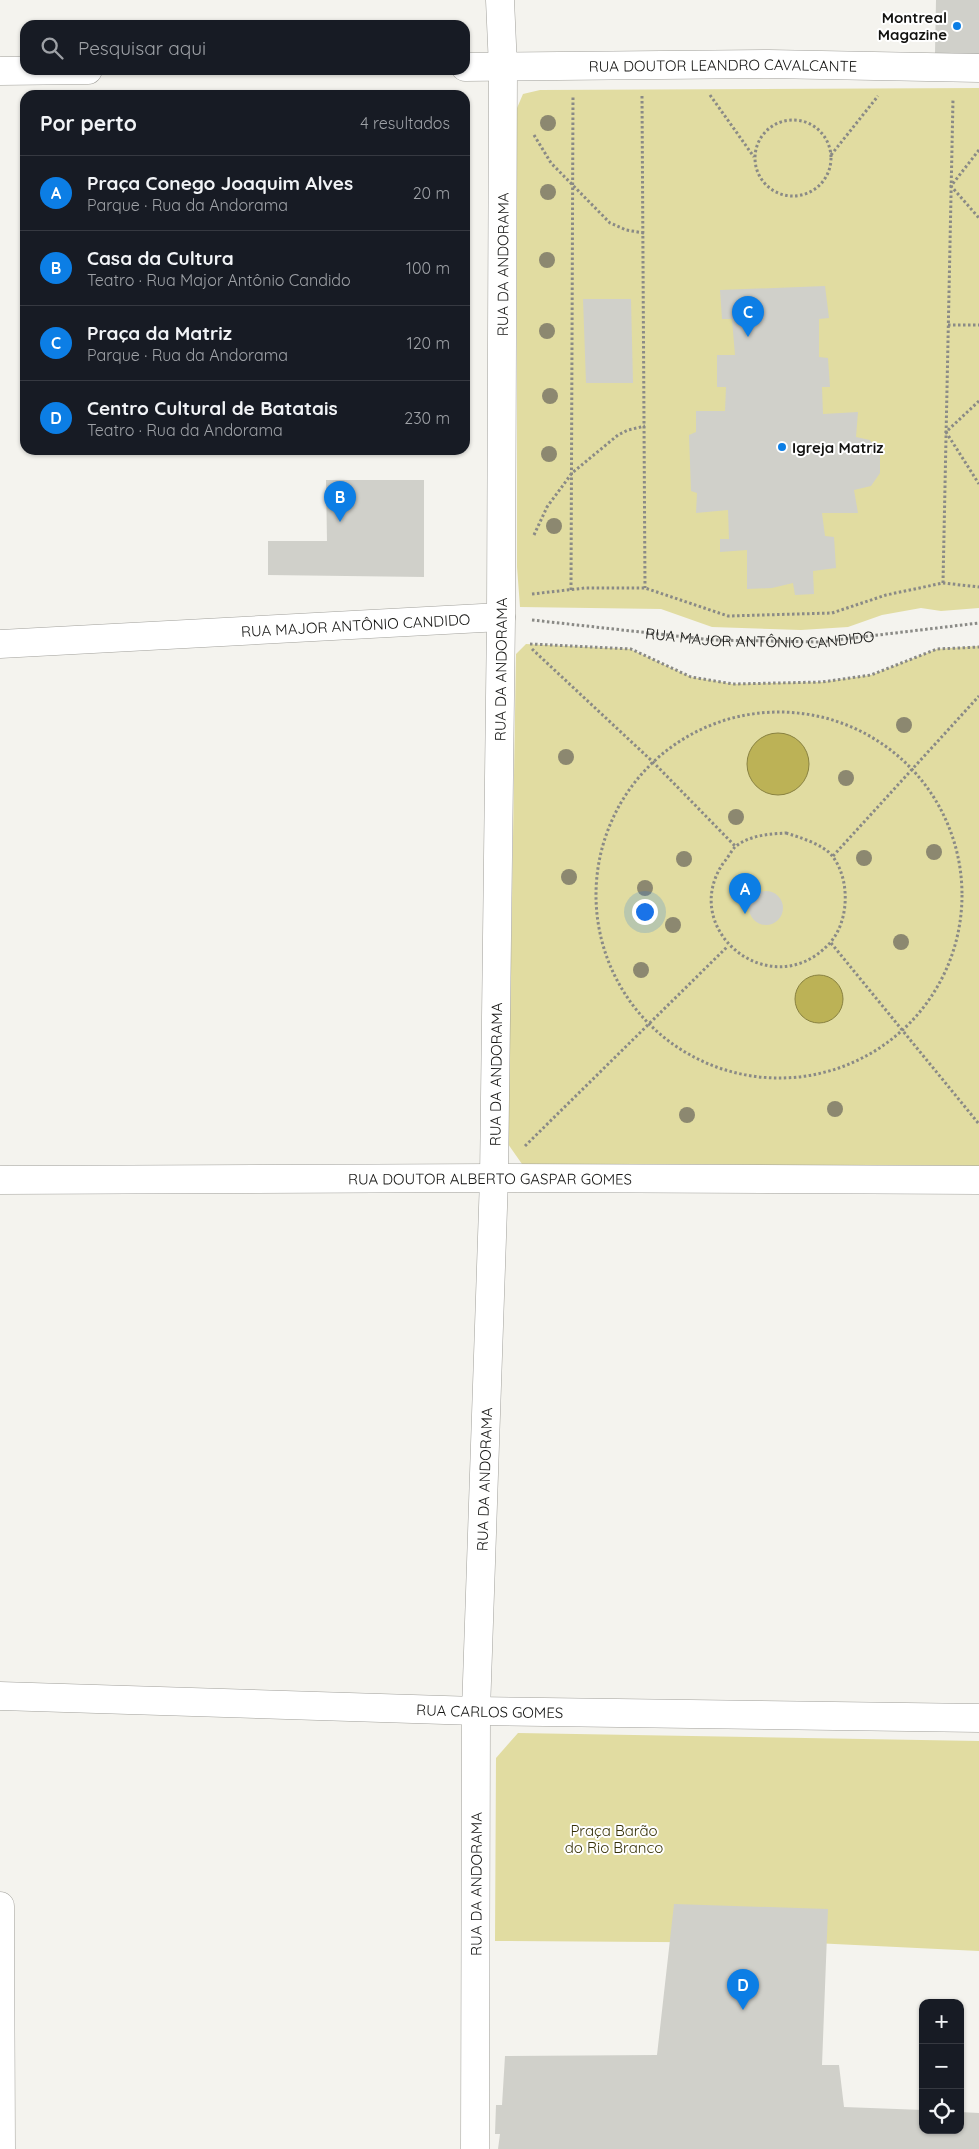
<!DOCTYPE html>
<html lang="pt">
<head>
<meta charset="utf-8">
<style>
  body { margin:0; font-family:Quicksand,sans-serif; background:#20242c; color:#f1f3f6 }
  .controls { position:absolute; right:15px; bottom:15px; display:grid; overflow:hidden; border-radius:10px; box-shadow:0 1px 4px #0004 }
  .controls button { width:45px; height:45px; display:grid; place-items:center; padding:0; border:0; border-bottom:1px solid #363941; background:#171b24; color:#f1f3f6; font:25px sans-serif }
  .you { position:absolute; left:644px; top:911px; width:18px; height:18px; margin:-12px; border:4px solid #fff; border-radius:50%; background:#1a73e8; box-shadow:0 0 0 8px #1a73e833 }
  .badge { display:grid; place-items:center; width:32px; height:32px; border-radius:50%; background:#0c7ee5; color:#fff; font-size:16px; font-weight:700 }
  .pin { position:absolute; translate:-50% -41px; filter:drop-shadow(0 1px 2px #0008) }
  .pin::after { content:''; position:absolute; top:26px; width:18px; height:15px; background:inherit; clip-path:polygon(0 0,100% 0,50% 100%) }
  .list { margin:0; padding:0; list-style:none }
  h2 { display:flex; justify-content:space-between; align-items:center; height:65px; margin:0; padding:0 20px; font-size:21px }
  h2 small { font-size:16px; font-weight:400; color:#9ea1a6 }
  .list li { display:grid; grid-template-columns:32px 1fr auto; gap:15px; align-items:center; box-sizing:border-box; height:75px; padding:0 20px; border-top:1px solid #363941 }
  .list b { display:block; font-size:19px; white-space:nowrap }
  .list p { margin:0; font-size:16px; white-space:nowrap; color:#9ea1a6 }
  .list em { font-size:16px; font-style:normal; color:#9ea1a6 }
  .icon { flex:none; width:28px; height:28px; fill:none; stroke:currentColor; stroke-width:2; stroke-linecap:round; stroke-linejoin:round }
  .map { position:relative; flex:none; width:979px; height:2149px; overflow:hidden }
  .search { position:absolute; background:#171b24; box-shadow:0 1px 4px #0004; left:20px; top:20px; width:450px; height:55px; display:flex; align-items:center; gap:12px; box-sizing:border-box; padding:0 18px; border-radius:15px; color:#9ea1a6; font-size:19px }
  .panel { position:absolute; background:#171b24; box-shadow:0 1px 4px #0004; left:20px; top:90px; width:450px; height:365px; border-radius:15px }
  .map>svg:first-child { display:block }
  .green { fill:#e1dca1 }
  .water { fill:#bcb256; stroke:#898241 }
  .building { fill:#d0d0ca }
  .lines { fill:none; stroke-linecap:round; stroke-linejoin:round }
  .minor-casing { stroke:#a1a09b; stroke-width:29 }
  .tertiary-casing { stroke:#a1a09b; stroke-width:29 }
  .secondary-casing { stroke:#a1a09b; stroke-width:29 }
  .path { stroke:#8a8a86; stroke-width:3; stroke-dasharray:2.5 2.5; stroke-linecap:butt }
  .minor { stroke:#fff; stroke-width:28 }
  .tertiary { stroke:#fff; stroke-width:28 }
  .secondary { stroke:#fff; stroke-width:28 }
  .tree { fill:#8c8870 }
  .poi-dot { fill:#0c7ee5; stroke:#fff; stroke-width:2 }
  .labels { text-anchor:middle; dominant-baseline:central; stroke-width:4; stroke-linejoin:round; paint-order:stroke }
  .poi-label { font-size:15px; font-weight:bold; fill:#131311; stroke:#fff; text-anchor:end }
  .street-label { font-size:15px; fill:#131311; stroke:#fff }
  .park-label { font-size:15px; fill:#363108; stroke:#fff }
</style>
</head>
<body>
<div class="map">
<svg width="979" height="2149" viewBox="0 0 979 2149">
  <rect width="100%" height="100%" fill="#f4f3ee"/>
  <path class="green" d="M 979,88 L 979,608 L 941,611 L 921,608 L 882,615 L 848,627 L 801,630 L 712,627 L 661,609 L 520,607 L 517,567 L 517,108 L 523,94 L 540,90 Z
    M 526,644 L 630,649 L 691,677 L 733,684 L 822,682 L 871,675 L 937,649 L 979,646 L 979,1166 L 522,1164 L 508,1144 L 516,654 Z
    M 518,1733 L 979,1741 L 979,1951 L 814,1943 L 495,1941 L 496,1758 Z"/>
  <path class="water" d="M747 764a31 31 0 1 1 62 0a31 31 0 1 1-62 0Z
    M795 999a24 24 0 1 1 48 0a24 24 0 1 1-48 0Z"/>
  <path class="building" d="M 936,0 L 979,0 L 979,54 L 935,53 Z
    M 825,286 L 829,318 L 819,319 L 819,357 L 828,358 L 830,387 L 822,387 L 823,414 L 858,412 L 856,437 L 870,440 L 880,454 L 880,473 L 871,486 L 854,490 L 858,513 L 822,513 L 825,536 L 834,537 L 836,568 L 813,571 L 814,594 L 795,595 L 793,583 L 772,588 L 747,589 L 747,550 L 720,552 L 720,539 L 729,539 L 728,510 L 696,513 L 697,493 L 691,491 L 689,435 L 696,432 L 696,411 L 725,411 L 726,387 L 717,387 L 717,355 L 735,355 L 732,319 L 722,319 L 720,290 Z
    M 583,299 L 631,299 L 633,383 L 586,383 Z
    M 326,480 L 424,480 L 424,577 L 268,575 L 268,541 L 327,541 Z
    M749 908a17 17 0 1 1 34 0a17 17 0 1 1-34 0Z
    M 674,1904 L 828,1909 L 822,2065 L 839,2065 L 844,2107 L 923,2110 L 923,2130 L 960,2130 L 960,2112 L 979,2113 L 979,2149 L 498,2149 L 500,2134 L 495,2134 L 496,2105 L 502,2105 L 505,2056 L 657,2055 Z"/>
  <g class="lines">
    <g class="minor-casing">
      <g id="minor">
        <path id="s2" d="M 465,67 L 769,64 L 979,68"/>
        <path d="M 0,71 L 88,70"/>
        <path id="s3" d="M 0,644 L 501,617"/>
        <path id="s4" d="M 0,1696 L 476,1711 L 979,1718"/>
        <path id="s5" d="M 475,2149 L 476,1711 L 494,1178 L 501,617 L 503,67 L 500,0"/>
      </g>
    </g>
    <g class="tertiary-casing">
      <path id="tertiary" d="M 0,1906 L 1,2149"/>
    </g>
    <g class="secondary-casing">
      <g id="secondary">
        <path id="s6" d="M 0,1180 L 494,1178 L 979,1180"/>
      </g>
    </g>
    <g class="path">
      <path d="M 710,95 L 754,157"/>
      <path d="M 642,96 L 645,588"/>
      <circle cx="793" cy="158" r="38"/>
      <path d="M 534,135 L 551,163 L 610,223 L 626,230 L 644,233"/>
      <path d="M 979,150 L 951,186 L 979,218"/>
      <path d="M 831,155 L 878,96"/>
      <path d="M 948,325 L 979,325"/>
      <path d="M 979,401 L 946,432 L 979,484"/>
      <path d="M 534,535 L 547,507 L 572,473 L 618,435 L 628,430 L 645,426"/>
      <path d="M 943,583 L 953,99"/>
      <path d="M 571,590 L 573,95"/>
      <path d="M 532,594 L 585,588 L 645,588 L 728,616 L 832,613 L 886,595 L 943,583 L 979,587"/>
      <path id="s1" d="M 532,620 L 713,640 L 819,642 L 979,623"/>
      <path d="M 530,644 L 631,649 L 691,677 L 733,684 L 822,682 L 871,675 L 937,649 L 979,647"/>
      <path d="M 532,649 L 653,762 L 736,847"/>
      <circle cx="779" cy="895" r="183"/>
      <path d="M 786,833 C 799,837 825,845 833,857 C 851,881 849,924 828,945 C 770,1005 677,929 724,862 C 728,858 731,851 735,847 C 749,835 770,834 786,833 Z"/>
      <path d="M 833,856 L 979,696"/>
      <path d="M 831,943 L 979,1124"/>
      <path d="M 525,1146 L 728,946"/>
    </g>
    <use href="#minor" class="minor"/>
    <use href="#tertiary" class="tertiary"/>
    <use href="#secondary" class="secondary"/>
  </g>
  <g class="tree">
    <circle cx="548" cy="123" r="8"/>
    <circle cx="548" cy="192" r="8"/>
    <circle cx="547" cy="260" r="8"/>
    <circle cx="547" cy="331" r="8"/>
    <circle cx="550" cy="396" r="8"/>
    <circle cx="549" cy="454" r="8"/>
    <circle cx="554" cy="526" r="8"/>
    <circle cx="904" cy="725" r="8"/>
    <circle cx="566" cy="757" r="8"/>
    <circle cx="846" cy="778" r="8"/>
    <circle cx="736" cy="817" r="8"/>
    <circle cx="934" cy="852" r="8"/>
    <circle cx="864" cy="858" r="8"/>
    <circle cx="684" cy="859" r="8"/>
    <circle cx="569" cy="877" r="8"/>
    <circle cx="645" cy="888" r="8"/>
    <circle cx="673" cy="925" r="8"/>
    <circle cx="901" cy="942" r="8"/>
    <circle cx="641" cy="970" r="8"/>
    <circle cx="835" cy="1109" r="8"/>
    <circle cx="687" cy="1115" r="8"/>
  </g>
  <g class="poi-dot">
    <circle cx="957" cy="26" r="5"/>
    <circle cx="782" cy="447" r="5"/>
  </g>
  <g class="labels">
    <g class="poi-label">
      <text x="947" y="17">Montreal<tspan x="947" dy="17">Magazine</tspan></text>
      <text x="792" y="447" text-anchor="start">Igreja Matriz</text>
    </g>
    <g class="street-label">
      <text stroke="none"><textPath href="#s2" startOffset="258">RUA DOUTOR LEANDRO CAVALCANTE</textPath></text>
      <text stroke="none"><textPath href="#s5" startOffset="1885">RUA DA ANDORAMA</textPath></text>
      <text stroke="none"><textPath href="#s3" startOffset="356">RUA MAJOR ANTÔNIO CANDIDO</textPath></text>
      <text stroke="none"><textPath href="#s1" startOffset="229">RUA MAJOR ANTÔNIO CANDIDO</textPath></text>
      <text stroke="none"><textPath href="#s5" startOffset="1480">RUA DA ANDORAMA</textPath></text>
      <text stroke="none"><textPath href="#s5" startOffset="1075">RUA DA ANDORAMA</textPath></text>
      <text stroke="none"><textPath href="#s6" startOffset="490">RUA DOUTOR ALBERTO GASPAR GOMES</textPath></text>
      <text stroke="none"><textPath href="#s5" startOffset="670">RUA DA ANDORAMA</textPath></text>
      <text stroke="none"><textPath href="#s4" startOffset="490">RUA CARLOS GOMES</textPath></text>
      <text stroke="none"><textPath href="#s5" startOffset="265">RUA DA ANDORAMA</textPath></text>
    </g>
    <g class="park-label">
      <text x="614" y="1830">Praça Barão<tspan x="614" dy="17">do Rio Branco</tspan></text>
    </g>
  </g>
</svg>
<div class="controls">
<button>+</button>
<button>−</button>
<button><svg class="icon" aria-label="locate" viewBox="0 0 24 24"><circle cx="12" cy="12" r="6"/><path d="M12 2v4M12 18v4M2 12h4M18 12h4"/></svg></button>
</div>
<div class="you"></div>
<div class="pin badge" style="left:745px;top:914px">A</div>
<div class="pin badge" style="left:340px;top:522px">B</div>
<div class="pin badge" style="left:748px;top:337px">C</div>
<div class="pin badge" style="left:743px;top:2010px">D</div>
<div class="search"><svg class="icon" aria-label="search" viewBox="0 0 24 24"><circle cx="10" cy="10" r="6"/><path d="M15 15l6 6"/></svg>Pesquisar aqui</div>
<section class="panel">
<h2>Por perto<small>4 resultados</small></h2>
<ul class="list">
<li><span class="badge">A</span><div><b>Praça Conego Joaquim Alves</b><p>Parque · Rua da Andorama</p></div><em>20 m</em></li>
<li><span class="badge">B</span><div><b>Casa da Cultura</b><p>Teatro · Rua Major Antônio Candido</p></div><em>100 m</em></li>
<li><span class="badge">C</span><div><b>Praça da Matriz</b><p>Parque · Rua da Andorama</p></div><em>120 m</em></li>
<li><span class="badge">D</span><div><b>Centro Cultural de Batatais</b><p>Teatro · Rua da Andorama</p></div><em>230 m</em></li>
</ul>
</section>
</div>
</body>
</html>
